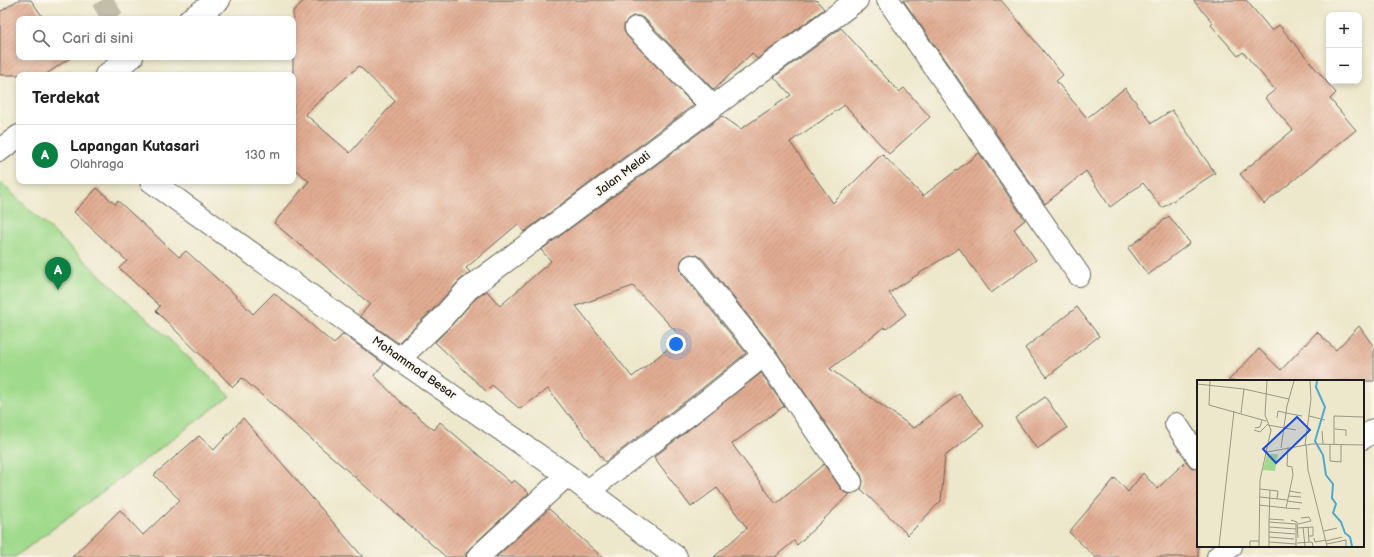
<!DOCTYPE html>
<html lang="id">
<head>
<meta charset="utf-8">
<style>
  body { margin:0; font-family:"Balsamiq Sans",sans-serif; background:#f2f2f2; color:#222 }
  .controls { position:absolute; right:12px; top:12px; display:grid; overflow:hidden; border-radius:8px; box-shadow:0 2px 6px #0003 }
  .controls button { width:36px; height:36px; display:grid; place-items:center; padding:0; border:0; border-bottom:1px solid #e0e0e0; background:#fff; color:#222; font:20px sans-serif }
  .you { position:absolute; left:676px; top:344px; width:14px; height:14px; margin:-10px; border:3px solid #fff; border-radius:50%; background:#1a73e8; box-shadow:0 0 0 6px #1a73e833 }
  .badge { display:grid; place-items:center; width:26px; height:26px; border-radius:50%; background:#0b8043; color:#fff; font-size:13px; font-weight:700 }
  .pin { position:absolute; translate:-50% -33px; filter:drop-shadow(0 1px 2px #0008) }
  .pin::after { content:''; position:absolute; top:21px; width:14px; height:12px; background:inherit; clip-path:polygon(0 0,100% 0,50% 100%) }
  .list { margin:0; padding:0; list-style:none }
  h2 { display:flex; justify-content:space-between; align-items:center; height:52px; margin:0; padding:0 16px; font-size:17px }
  h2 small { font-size:13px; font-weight:400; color:#767676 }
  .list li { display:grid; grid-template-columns:26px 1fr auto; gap:12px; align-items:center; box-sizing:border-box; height:60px; padding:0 16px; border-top:1px solid #e0e0e0 }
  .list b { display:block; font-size:15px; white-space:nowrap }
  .list p { margin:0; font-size:13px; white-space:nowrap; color:#767676 }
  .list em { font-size:13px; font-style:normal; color:#767676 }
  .icon { flex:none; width:22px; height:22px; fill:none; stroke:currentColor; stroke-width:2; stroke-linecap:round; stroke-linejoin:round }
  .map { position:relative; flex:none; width:1374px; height:557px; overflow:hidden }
  .search { position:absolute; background:#fff; box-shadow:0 2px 6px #0003; left:16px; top:16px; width:280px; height:44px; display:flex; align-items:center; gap:10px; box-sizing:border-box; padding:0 14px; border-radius:8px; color:#767676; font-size:15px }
  .panel { position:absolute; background:#fff; box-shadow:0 2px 6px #0003; left:16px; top:72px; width:280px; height:112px; border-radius:8px }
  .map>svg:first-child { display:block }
  .pitch { fill:#a0da8c; stroke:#5e7b54 }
  .building { fill:url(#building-hatch); fill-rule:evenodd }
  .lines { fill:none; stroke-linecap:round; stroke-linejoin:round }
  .minor-tunnel { stroke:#c3bea8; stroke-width:22; stroke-dasharray:22 11; stroke-linecap:butt }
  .minor-casing { stroke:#656359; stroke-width:24 }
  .minor { stroke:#fff; stroke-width:22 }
  .labels { text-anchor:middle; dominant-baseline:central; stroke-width:3.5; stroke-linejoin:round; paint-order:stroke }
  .street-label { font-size:12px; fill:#1c1c1c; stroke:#fbf7ec }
  .inset-river { fill:none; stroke:#4ea9cc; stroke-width:2 }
  .inset-road { fill:none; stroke:#999685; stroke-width:1 }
  .view { fill:#1d4ed8; fill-opacity:0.15; stroke:#1d4ed8; stroke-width:2 }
  .inset-edge { fill:none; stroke:#1c1c1c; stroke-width:2 }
</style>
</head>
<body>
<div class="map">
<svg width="1374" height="557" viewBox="0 0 1374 557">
  <defs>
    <pattern id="building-hatch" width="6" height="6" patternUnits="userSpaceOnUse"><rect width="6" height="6" fill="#e1ac92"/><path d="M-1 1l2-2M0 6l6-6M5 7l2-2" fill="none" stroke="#c0937d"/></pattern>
  </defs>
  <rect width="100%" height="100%" fill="#fbf7ec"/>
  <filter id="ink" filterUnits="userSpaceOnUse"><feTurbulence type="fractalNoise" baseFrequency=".025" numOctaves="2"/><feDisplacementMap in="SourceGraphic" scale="8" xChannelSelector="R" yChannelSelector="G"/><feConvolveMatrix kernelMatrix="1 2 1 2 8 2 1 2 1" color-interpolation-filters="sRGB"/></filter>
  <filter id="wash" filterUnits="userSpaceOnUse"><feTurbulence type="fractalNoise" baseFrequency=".012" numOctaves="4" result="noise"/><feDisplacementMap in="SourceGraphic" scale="16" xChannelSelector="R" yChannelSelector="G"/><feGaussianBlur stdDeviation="0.9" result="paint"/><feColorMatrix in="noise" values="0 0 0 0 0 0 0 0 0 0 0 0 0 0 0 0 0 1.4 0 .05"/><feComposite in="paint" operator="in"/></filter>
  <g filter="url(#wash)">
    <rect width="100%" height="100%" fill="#ede7cb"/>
    <path class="pitch" d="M 1,183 L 230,396 L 15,557 L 0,557 L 0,184 Z"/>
    <g id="blocks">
      <path class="building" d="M 18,0 L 31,0 L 44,19 L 19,19 L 19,57 L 71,57 L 45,75 L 0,75 L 0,12 Z
        M 305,0 L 816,0 L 824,9 L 757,59 L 752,53 L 714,90 L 645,19 L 639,16 L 633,16 L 628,19 L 624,25 L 624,31 L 627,36 L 694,105 L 524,232 L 518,224 L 466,268 L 470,272 L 459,281 L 432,310 L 398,343 L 360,316 L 370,304 L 274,223 L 309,181 L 293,168 L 293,11 ZM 359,66 L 395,101 L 350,153 L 305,114 Z
        M 903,0 L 1001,0 L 1063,75 L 1056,81 L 1087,118 L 1125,88 L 1152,123 L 1172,110 L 1215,173 L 1162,208 L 1143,183 L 1110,207 L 1086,171 L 1045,204 L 995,132 L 996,131 L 984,116 Z
        M 1193,0 L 1246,0 L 1272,31 L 1279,25 L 1336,93 L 1330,99 L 1356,130 L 1264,204 L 1240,174 L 1293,130 L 1265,98 L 1275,90 L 1243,52 L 1238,56 L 1211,25 L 1213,23 Z
        M 841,28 L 899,92 L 904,88 L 930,117 L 889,154 L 845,105 L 790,142 L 833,203 L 882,154 L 923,196 L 979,153 L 1025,220 L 1014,229 L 1036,260 L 991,293 L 959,248 L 889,293 L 906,314 L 886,329 L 884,327 L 830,369 L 914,428 L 959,394 L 984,426 L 945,456 L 941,501 L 908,535 L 861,489 L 863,481 L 861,475 L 774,348 L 702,258 L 697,255 L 690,254 L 684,257 L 681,261 L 680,268 L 682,274 L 746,353 L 700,390 L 605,462 L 569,414 L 568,415 L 548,389 L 520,409 L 492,385 L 486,391 L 435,342 L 450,327 L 476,298 L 487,291 L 500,306 L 551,261 L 541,250 L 722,116 L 741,129 L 791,95 L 774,77 ZM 633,286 L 682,338 L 632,377 L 576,306 Z
        M 97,188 L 115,204 L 118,201 L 179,257 L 186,251 L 234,294 L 253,314 L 274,293 L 334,344 L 343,334 L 384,364 L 374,375 L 399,401 L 434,430 L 440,422 L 511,483 L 514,480 L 529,493 L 470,548 L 466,553 L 466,557 L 446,557 L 242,378 L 233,387 L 156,311 L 160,306 L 119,268 L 127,261 L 74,212 Z
        M 1169,216 L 1190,243 L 1148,275 L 1128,248 Z
        M 1077,307 L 1099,336 L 1047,377 L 1025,348 Z
        M 1359,326 L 1374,347 L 1374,381 L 1228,381 L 1259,349 L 1281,370 L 1317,332 L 1336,350 Z
        M 761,373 L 784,406 L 732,444 L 776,504 L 824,464 L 841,489 L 845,493 L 850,494 L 797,545 L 794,541 L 775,557 L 714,557 L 747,528 L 717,488 L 691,507 L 654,457 Z
        M 1045,397 L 1067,428 L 1037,449 L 1015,418 Z
        M 243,418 L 363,557 L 72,557 L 120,510 L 143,535 L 180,500 L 154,475 L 199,436 L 214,450 Z
        M 1186,461 L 1192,468 L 1198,469 L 1198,557 L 1095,557 L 1069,532 L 1115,478 L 1128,492 L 1143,473 L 1157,489 Z
        M 549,509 L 559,518 L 602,557 L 496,557 Z"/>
    </g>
  </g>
  <g filter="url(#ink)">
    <use href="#blocks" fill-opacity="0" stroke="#656359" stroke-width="1"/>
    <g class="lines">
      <path class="minor-tunnel" d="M 102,0 L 113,19"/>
      <g class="minor-casing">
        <path id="minor" d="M 888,0 L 1079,275
          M 190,19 L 219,0
          M 636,28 L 713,107
          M 106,75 L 132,57
          M 0,150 L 19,136
          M 151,181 L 399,359 L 567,475 L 676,557
          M 692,266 L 764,355 L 851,482
          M 399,359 L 441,319 L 468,289 L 857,0
          M 1176,424 L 1198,457
          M 1363,438 L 1374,430
          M 588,491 L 708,400 L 764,355
          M 478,557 L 567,475
          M 1218,557 L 1231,546"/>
      </g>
      <use href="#minor" class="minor"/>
    </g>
  </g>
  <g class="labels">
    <g class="street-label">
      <text transform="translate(623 174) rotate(-37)">Jalan Melati</text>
      <text transform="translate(414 368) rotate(35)">Mohammad Besar</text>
    </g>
  </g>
  <g transform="translate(1197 380)">
    <rect width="167" height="167" fill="#ede7cb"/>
    <path d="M 70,74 L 81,74 L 78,91 L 66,90 Z" fill="#a0da8c"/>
    <path class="inset-river" d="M 120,1 L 119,7 L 128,27 L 118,61 L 126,75 L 129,95 L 136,104 L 135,118 L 139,124 L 136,133 L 144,142 L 148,153 L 153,157 L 155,166"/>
    <path class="inset-road" d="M 13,1 L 12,25 L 69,41M 0,4 L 47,9 L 92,19M 44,33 L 47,9M 89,33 L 105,36M 112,36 L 128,40M 80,38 L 81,31 L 89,33M 71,45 L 99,50M 58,48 L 63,47 L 65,40M 138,49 L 149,50 L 149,56M 57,50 L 63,52 L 71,44M 125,51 L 126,64M 133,64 L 133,81 L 144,82 L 144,65M 137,64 L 137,36 L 167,37M 108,65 L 114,19 L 113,1M 109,65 L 111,90 L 130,166M 84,68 L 90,26 L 97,1M 70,72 L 115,64 L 167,65M 63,109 L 81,111 L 80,119M 92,111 L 104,113M 91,116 L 104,117M 63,117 L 90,120M 90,121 L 105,123M 62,125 L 89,128 L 96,95 L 95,87 L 90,86 L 91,67M 89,128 L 103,129M 72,139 L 87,140M 94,140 L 100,142 L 101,158M 72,142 L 73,110M 101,144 L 114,141 L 112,137 L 104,138M 72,147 L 99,149M 106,147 L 108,166M 111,147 L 112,162M 100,148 L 116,147 L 116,156 L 112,156M 127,151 L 140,148M 72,152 L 98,154M 72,157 L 97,159M 117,158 L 118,162 L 129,160M 129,161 L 145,157M 72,162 L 99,164M 100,163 L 115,162 L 116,166M 130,164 L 149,160 L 149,166M 22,166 L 37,31M 53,166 L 53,161 L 62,161M 62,166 L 63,100 L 74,50 L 68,35 L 70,1M 72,166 L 72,142 L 99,144 L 99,166"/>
    <path class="view" d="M 100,37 L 113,50 L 79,83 L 66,69 Z"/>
    <rect width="167" height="167" class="inset-edge"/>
  </g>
</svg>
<div class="controls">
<button>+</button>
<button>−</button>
</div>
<div class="you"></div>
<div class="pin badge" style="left:58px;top:290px">A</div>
<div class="search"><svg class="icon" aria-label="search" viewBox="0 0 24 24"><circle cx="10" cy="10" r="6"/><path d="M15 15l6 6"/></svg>Cari di sini</div>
<section class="panel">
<h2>Terdekat<small></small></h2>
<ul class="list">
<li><span class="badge">A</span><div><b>Lapangan Kutasari</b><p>Olahraga</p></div><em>130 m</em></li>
</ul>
</section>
</div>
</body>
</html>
